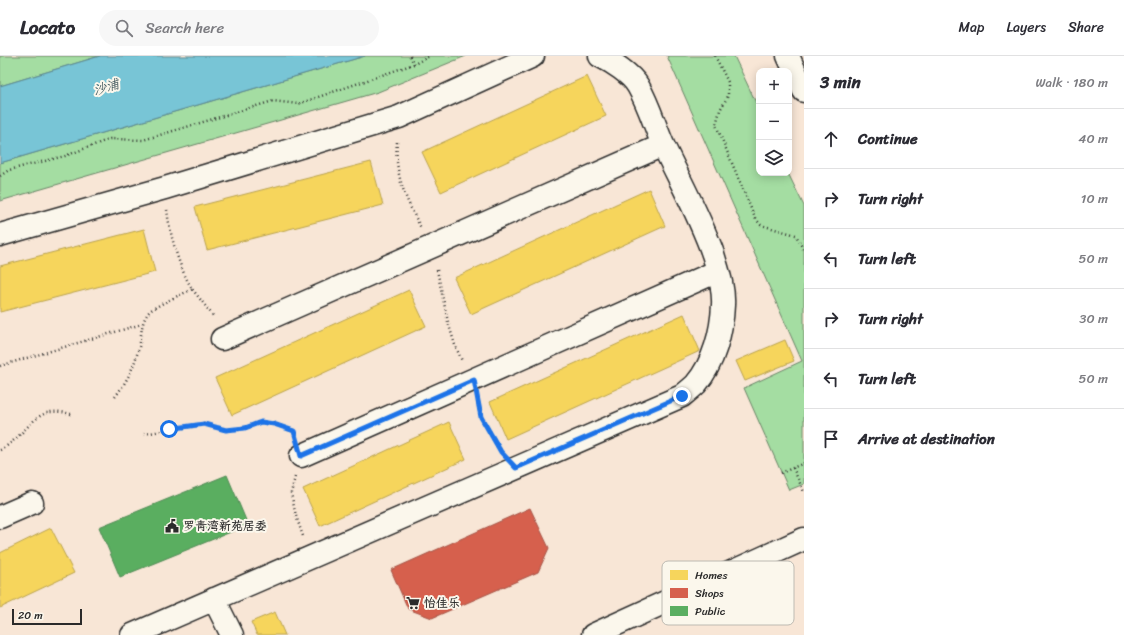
<!DOCTYPE html>
<html lang="en">
<head>
<meta charset="utf-8">
<style>
  body { margin:0; font-family:Sriracha,"LXGW WenKai TC",sans-serif; background:#f7f7f7; color:#2b2b33 }
  .controls { position:absolute; right:12px; top:12px; display:grid; overflow:hidden; border-radius:8px; box-shadow:0 2px 10px #0003 }
  .controls button { width:36px; height:36px; display:grid; place-items:center; padding:0; border:0; border-bottom:1px solid #e1e1e2; background:#fff; color:#2b2b33; font:20px sans-serif }
  .scale { position:absolute; left:12px; bottom:10px; width:70px; box-sizing:border-box; padding-left:4px; border:2px solid #2b2b2b; border-top:0; font-size:11px; line-height:14px; white-space:nowrap; color:#2b2b2b; -webkit-text-stroke:3px #fbf7ec; paint-order:stroke }
  .stop { position:absolute; width:12px; height:12px; margin:-9px; border:3px solid #1a73e8; border-radius:50%; background:#fff }
  .stop.end { background:#1a73e8; border-color:#fff; box-shadow:0 1px 4px #0008 }
  .list { margin:0; padding:0; list-style:none }
  h2 { display:flex; justify-content:space-between; align-items:center; height:52px; margin:0; padding:0 16px; font-size:17px }
  h2 small { font-size:13px; font-weight:400; color:#7c7c81 }
  .list li { display:grid; grid-template-columns:26px 1fr auto; gap:12px; align-items:center; box-sizing:border-box; height:60px; padding:0 16px; border-top:1px solid #e1e1e2 }
  .list b { display:block; font-size:15px; white-space:nowrap }
  .list em { font-size:13px; font-style:normal; color:#7c7c81 }
  .icon { flex:none; width:22px; height:22px; fill:none; stroke:currentColor; stroke-width:2; stroke-linecap:round; stroke-linejoin:round }
  .map { position:relative; flex:none; width:804px; height:579px; overflow:hidden }
  header { display:flex; align-items:center; gap:24px; box-sizing:border-box; height:56px; padding:0 20px; background:#fff; border-bottom:1px solid #e1e1e2 }
  header strong { font-size:19px }
  nav { display:flex; gap:22px; margin-inline-start:auto; font-size:14px }
  .search { width:280px; height:36px; background:#f7f7f7; display:flex; align-items:center; gap:10px; box-sizing:border-box; padding:0 14px; border-radius:22px; color:#7c7c81; font-size:15px }
  main { display:flex }
  aside { flex:1; background:#fff }
  .map>svg:first-child { display:block }
  .green { fill:#a4dda2; stroke:#688466 }
  .water { fill:#78c5d6; stroke:#598792 }
  .homes { fill:#f6d55c; stroke:#b9a24d }
  .shops { fill:#d6604d; stroke:#a35043 }
  .public { fill:#5aae61; stroke:#4c8751 }
  .lines { fill:none; stroke-linecap:round; stroke-linejoin:round }
  .minor-casing { stroke:#2b2b2b; stroke-width:25 }
  .path { stroke:#2b2b2b; stroke-width:2.5; stroke-dasharray:1 3; stroke-linecap:butt }
  .minor { stroke:#fbf7ec; stroke-width:22 }
  .route { stroke:#1a73e8; stroke-width:5 }
  .labels { text-anchor:middle; dominant-baseline:central; stroke-width:4; stroke-linejoin:round; paint-order:stroke }
  .poi-label { font-size:12px; font-weight:bold; fill:#2b2b2b; stroke:#fbf7ec; text-anchor:start }
  .water-label { font-size:13px; font-style:italic; fill:#42595e; stroke:#fbf7ec }
  .key { fill:#fbf7ec; stroke:#bdbab2; stroke-width:1 }
  .key-label { font-size:11px; fill:#2b2b2b }
</style>
</head>
<body>
<header>
<strong>Locato</strong>
<div class="search"><svg class="icon" aria-label="search" viewBox="0 0 24 24"><circle cx="10" cy="10" r="6"/><path d="M15 15l6 6"/></svg>Search here</div>
<nav><a>Map</a><a>Layers</a><a>Share</a></nav>
</header>
<main>
<div class="map">
<svg width="804" height="579" viewBox="0 0 804 579">
  <rect width="100%" height="100%" fill="#f8e6d6"/>
  <filter id="ink" filterUnits="userSpaceOnUse"><feTurbulence type="fractalNoise" baseFrequency=".025" numOctaves="2"/><feDisplacementMap in="SourceGraphic" scale="8" xChannelSelector="R" yChannelSelector="G"/><feConvolveMatrix kernelMatrix="1 2 1 2 8 2 1 2 1" color-interpolation-filters="sRGB"/></filter>
  <g filter="url(#ink)">
    <path class="green" d="M 0,0 L 100,0 L 0,30 Z
      M 365,0 L 466,0 L 378,36 L 0,145 L 0,107 Z
      M 667,0 L 734,0 L 759,53 L 759,117 L 788,117 L 804,150 L 804,428 L 789,434 L 744,332 L 802,305 Z"/>
    <path class="water" d="M 100,0 L 365,0 L 0,107 L 0,30 Z"/>
    <path class="homes" d="M 587,20 L 606,60 L 441,136 L 422,96 Z
      M 371,106 L 383,149 L 207,194 L 195,151 Z
      M 649,133 L 665,170 L 471,258 L 454,222 Z
      M 144,173 L 155,216 L 0,256 L 0,210 Z
      M 409,234 L 426,270 L 232,359 L 215,322 Z
      M 684,258 L 700,295 L 506,383 L 490,346 Z
      M 785,284 L 794,305 L 745,325 L 736,305 Z
      M 449,366 L 466,403 L 320,470 L 303,433 Z
      M 51,472 L 74,517 L 0,552 L 0,497 Z
      M 275,556 L 285,579 L 257,579 L 251,566 Z"/>
    <path class="shops" d="M 530,452 L 549,492 L 538,516 L 432,562 L 408,553 L 391,514 Z"/>
    <path class="public" d="M 227,419 L 248,469 L 120,521 L 99,471 Z"/>
    <g class="lines">
      <g class="minor-casing">
        <path id="minor" d="M 788,0 L 804,35
          M 0,179 L 165,132 L 399,61 L 533,0
          M 222,283 L 663,89
          M 301,400 L 718,215
          M 0,461 L 32,447
          M 214,543 L 232,579
          M 132,579 L 682,340 C 687,336 692,332 696,328 C 714,307 722,275 723,249 C 724,231 718,215 713,198 C 700,161 681,127 664,91 C 655,71 649,49 638,30 C 631,18 612,6 600,0
          M 593,579 L 804,483"/>
      </g>
      <path class="path" d="M 410,0 L 414,8
        M 715,0 L 728,26 L 728,40 L 720,54 L 716,69 L 755,162 L 761,169 L 796,179 L 804,195
        M 397,86 C 394,118 406,144 421,172
        M 0,120 L 9,114 L 65,100 L 110,83 L 143,84 L 273,45 L 298,48 L 414,8 L 430,0
        M 167,154 C 170,179 179,213 193,234 C 200,243 207,252 214,261
        M 437,214 L 448,266 L 455,289 L 462,305
        M 0,310 L 142,268
        M 115,341 C 127,325 134,312 139,291 C 142,279 140,267 149,256 C 153,251 184,237 193,233
        M 478,346 L 481,361 L 500,394
        M 144,378 L 204,368 L 226,374 L 245,372 L 261,366 L 274,368 L 294,375 L 295,378
        M 0,394 C 5,392 9,388 13,385 C 35,366 40,348 74,359
        M 793,412 L 804,436
        M 781,417 L 804,407
        M 295,421 L 291,437 L 296,460 L 303,480"/>
      <use href="#minor" class="minor"/>
    </g>
  </g>
  <g class="lines" filter="url(#ink)">
    <path class="route" d="M 169,373 L 204,368 L 226,374 L 245,372 L 261,366 L 274,368 L 294,375 L 301,400 L 474,324 L 481,361 L 501,396 L 516,412 L 682,340"/>
  </g>
  <defs>
    <g id="civic-bare" transform="scale(1.08)"><path d="M-.6-6.5H3V-4.5H.6V-3L4-1V1h2V6H-6V1h2V-1L-.6-3ZM-1.2 2.5V6h2.4V2.5Z" fill="#2b2b2b" stroke="#fbf7ec" stroke-width="2.5" paint-order="stroke"/></g>
    <g id="supermarket-bare" transform="scale(1.08)"><path d="M-6-5.5h2.5l.6 2H6L4.5 2H-2.5L-4.4-4H-6ZM-1.5 3.2a1.3 1.3 0 1 0 .1 0ZM3 3.2a1.3 1.3 0 1 0 .1 0Z" fill="#2b2b2b" stroke="#fbf7ec" stroke-width="2.5" paint-order="stroke"/></g>
  </defs>
  <g fill-rule="evenodd">
    <use href="#civic-bare" x="172" y="470"/>
    <use href="#supermarket-bare" x="413" y="547"/>
  </g>
  <g class="labels">
    <g class="poi-label">
      <text x="183" y="470">罗青湾新苑居委</text>
      <text x="424" y="547">怡佳乐</text>
    </g>
    <g class="water-label">
      <text transform="translate(106 31) rotate(-16)">沙浦</text>
    </g>
  </g>
  <rect x="662" y="505" width="132" height="64" rx="6" class="key"/>
  <rect x="670" y="514" width="18" height="10" fill="#f6d55c"/>
  <rect x="670" y="532" width="18" height="10" fill="#d6604d"/>
  <rect x="670" y="550" width="18" height="10" fill="#5aae61"/>
  <g class="key-label">
    <text x="695" y="523">Homes</text>
    <text x="695" y="541">Shops</text>
    <text x="695" y="559">Public</text>
  </g>
</svg>
<div class="controls">
<button>+</button>
<button>−</button>
<button><svg class="icon" aria-label="layers" viewBox="0 0 24 24"><path d="M12 4l9 5-9 5-9-5zM3 14l9 5 9-5"/></svg></button>
</div>
<div class="scale">20 m</div>
<div class="stop" style="left:169px;top:373px"></div>
<div class="stop end" style="left:682px;top:340px"></div>
</div>
<aside>
<h2>3 min<small>Walk · 180 m</small></h2>
<ul class="list">
<li><svg class="icon" aria-label="ahead" viewBox="0 0 24 24"><path d="M12 20V5M6 11l6-6 6 6"/></svg><div><b>Continue</b></div><em>40 m</em></li>
<li><svg class="icon" aria-label="right" viewBox="0 0 24 24"><path d="M7 20v-9h11M14 6l5 5-5 5"/></svg><div><b>Turn right</b></div><em>10 m</em></li>
<li><svg class="icon" aria-label="left" viewBox="0 0 24 24"><path d="M17 20v-9H6M10 6l-5 5 5 5"/></svg><div><b>Turn left</b></div><em>50 m</em></li>
<li><svg class="icon" aria-label="right" viewBox="0 0 24 24"><path d="M7 20v-9h11M14 6l5 5-5 5"/></svg><div><b>Turn right</b></div><em>30 m</em></li>
<li><svg class="icon" aria-label="left" viewBox="0 0 24 24"><path d="M17 20v-9H6M10 6l-5 5 5 5"/></svg><div><b>Turn left</b></div><em>50 m</em></li>
<li><svg class="icon" aria-label="arrive" viewBox="0 0 24 24"><path d="M6 21V4h12l-3 4 3 4H6"/></svg><div><b>Arrive at destination</b></div></li>
</ul>
</aside>
</main>
</body>
</html>
